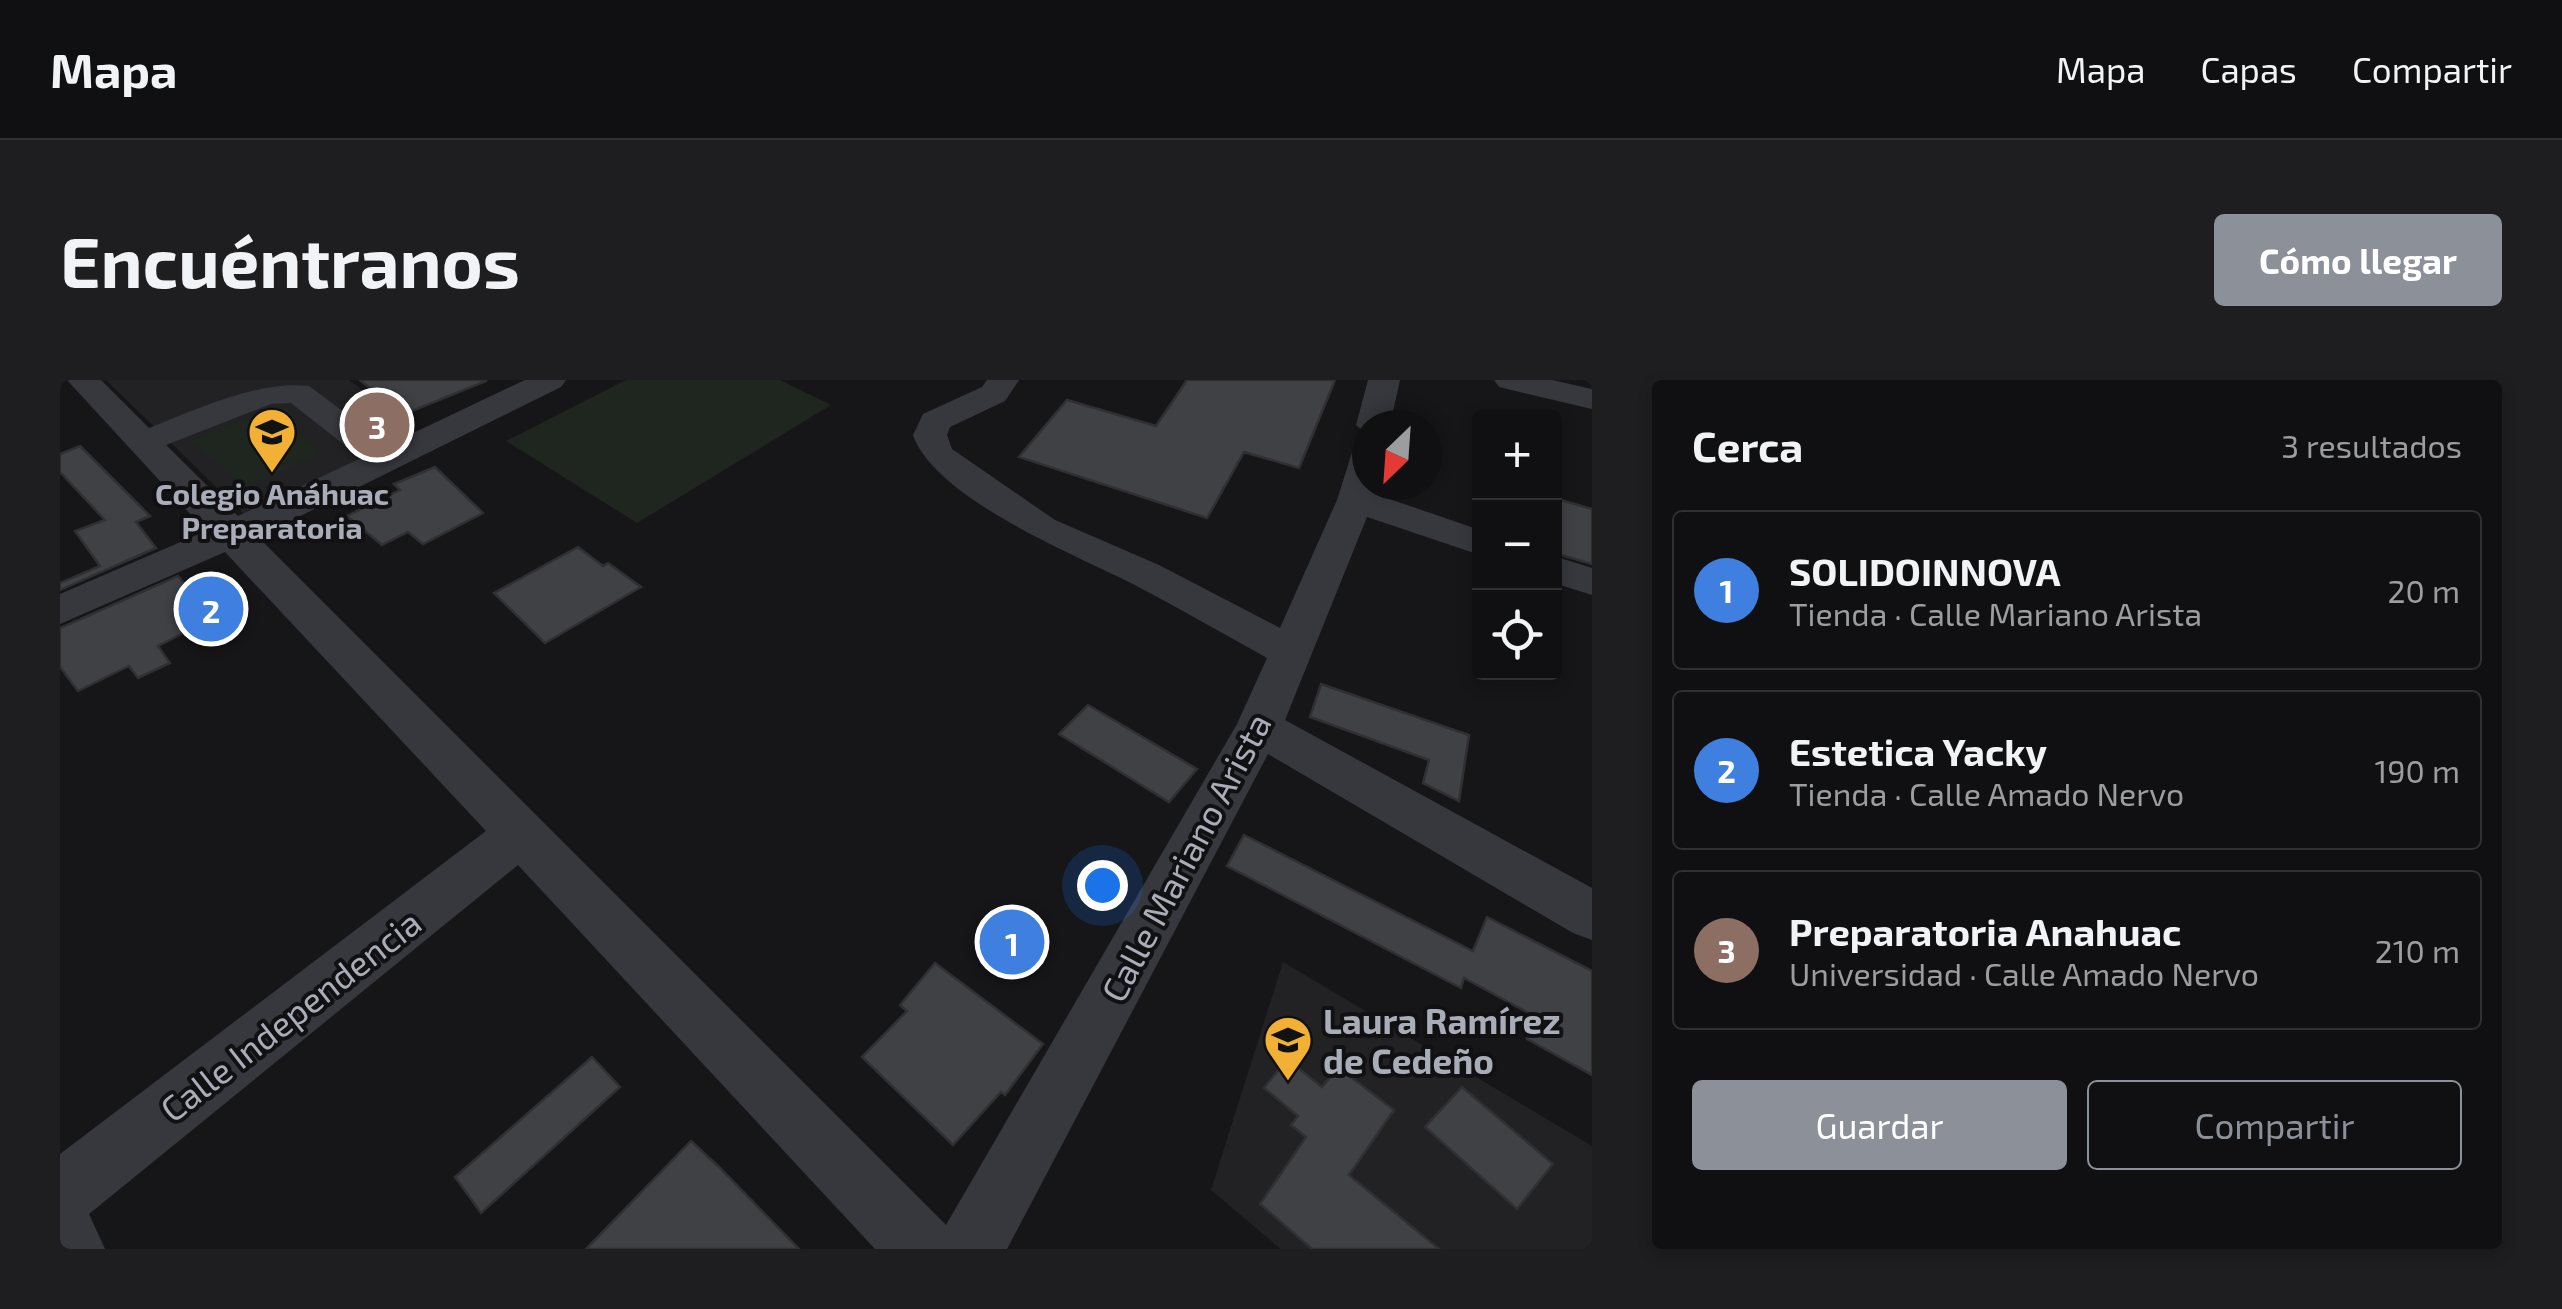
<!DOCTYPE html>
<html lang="es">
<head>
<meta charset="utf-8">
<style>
  body { margin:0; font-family:"Exo 2",sans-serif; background:#1e1e20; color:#f1f3f6 }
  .controls { position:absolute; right:30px; top:30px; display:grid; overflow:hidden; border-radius:10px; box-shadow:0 5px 15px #0003 }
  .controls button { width:90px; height:90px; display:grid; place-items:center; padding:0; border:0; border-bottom:2px solid #303032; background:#101012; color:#f1f3f6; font:50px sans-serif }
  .compass { position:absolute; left:1292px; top:30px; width:90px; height:90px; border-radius:50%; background:#101012; box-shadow:0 5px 15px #0003; rotate:205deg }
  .you { position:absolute; left:1042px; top:505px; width:35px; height:35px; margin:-25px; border:8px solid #fff; border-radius:50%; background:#1a73e8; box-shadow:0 0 0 15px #1a73e833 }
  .badge { display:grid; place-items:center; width:65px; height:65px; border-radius:50%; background:#8c9099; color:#fff; font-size:32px; font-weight:700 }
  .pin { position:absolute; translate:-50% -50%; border:5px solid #fff; box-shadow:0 2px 10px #0006 }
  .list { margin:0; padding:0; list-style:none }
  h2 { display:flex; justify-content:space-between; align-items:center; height:130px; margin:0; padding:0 40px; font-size:42px }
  h2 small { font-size:32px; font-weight:400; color:#9c9d9f }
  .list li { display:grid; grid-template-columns:65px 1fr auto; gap:30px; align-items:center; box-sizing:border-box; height:160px; margin:0 20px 20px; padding:0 20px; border:2px solid #303032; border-radius:10px }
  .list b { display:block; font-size:38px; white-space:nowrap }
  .list p { margin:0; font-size:32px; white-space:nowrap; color:#9c9d9f }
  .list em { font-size:32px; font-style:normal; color:#9c9d9f }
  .actions { display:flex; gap:20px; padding:30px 40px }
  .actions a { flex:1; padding:22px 0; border:2px solid #8c9099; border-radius:10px; text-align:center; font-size:35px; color:#8c9099 }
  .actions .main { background:#8c9099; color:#fff }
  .icon { flex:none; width:55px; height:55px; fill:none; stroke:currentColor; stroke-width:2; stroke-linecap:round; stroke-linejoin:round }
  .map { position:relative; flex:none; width:1532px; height:869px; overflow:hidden; border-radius:10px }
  header { display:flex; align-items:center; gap:60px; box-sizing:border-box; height:140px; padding:0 50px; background:#101012; border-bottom:2px solid #303032 }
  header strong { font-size:48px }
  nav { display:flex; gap:55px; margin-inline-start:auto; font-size:35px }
  .intro { display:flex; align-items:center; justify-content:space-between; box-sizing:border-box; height:240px; padding:0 60px }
  h1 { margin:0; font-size:70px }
  .button { padding:25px 45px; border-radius:10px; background:#8c9099; color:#fff; font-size:35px; font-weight:700 }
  main { display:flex; gap:60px; padding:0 60px }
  aside { flex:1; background:#101012; border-radius:10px; box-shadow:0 5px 15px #0003 }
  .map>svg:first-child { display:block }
  .built { fill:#222225 }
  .green { fill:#1e261f }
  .building { fill:#404145; stroke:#303034; stroke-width:2.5 }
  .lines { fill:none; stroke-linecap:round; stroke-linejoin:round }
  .minor { fill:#37383d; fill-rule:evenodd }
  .labels { text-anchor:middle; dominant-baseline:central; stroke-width:8; stroke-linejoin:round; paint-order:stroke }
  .far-poi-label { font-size:30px; font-weight:bold; fill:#a8adb8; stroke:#111113 }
  .street-label { font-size:35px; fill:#a8adb8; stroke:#111113 }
  .poi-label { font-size:35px; font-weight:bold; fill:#a8adb8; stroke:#111113; text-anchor:start }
</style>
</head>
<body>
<header>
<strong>Mapa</strong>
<nav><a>Mapa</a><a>Capas</a><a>Compartir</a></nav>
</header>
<div class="intro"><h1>Encuéntranos</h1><a class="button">Cómo llegar</a></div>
<main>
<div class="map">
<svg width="1532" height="869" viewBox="0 0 1532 869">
  <rect width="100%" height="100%" fill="#161618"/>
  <path class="built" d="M 46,0 L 289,0 L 362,55 L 203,133 L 183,133 Z
    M 1223,582 L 1532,766 L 1532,869 L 1221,869 L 1151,810 Z"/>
  <path class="green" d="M 566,0 L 720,0 L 771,25 L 577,143 L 446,61 Z
    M 210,29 L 263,73 L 183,108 L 132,60 Z"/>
  <path class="building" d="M 300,0 L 426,0 L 426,1 L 342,35 Z
    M 1127,0 L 1275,0 L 1239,88 L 1184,72 L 1147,138 L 959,77 L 1007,20 L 1096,46 Z
    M 20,66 L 90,136 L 76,142 L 96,168 L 0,210 L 0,203 L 40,186 L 15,151 L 45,140 L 0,92 L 0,74 Z
    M 375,87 L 423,133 L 363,164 L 348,152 L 322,165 L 287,136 L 340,110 L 334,104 Z
    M 1494,118 L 1532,129 L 1532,184 L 1494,173 Z
    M 518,167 L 543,186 L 548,183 L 581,207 L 485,263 L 434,213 Z
    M 118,196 L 128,208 L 158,203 L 176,226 L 98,266 L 110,283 L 78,298 L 69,286 L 18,311 L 0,287 L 0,248 Z
    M 1261,304 L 1409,355 L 1399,421 L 1363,403 L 1369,380 L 1250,337 Z
    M 1028,325 L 1137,389 L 1109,422 L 999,354 Z
    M 1184,455 L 1413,571 L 1427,537 L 1532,591 L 1532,695 L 1467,659 L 1474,636 L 1404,598 L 1401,608 L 1167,486 Z
    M 875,583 L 983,664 L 945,715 L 941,712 L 893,765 L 802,677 L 847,631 L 840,625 Z
    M 532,677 L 560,707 L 421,833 L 395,797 Z
    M 1227,679 L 1262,707 L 1278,687 L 1334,730 L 1289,795 L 1379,869 L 1252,869 L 1200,824 L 1246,757 L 1231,745 L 1238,736 L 1204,708 Z
    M 1402,707 L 1493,784 L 1457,829 L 1365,747 Z
    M 631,761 L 659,787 L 739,869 L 526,869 Z"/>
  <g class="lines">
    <path class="minor" d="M 7,0 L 41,0 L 89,48 C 136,30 198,0 249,6 L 328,65 L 465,0 L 506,0 L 501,7 L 198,157 L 886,845 L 1177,344 L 1207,278 C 1162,253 1117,227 1071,203 C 1013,174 875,118 853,55 L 863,34 L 922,7 L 927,0 L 959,0 L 945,21 L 890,47 L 887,55 L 892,69 L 995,140 L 1099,185 L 1220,248 L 1277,120 L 1295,63 L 1307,60 L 1307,105 L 1317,105 L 1315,114 L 1420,150 L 1420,175 L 1307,137 L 1225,340 L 1532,508 L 1532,560 L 1513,553 L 1208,374 L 947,869 L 815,869 L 458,485 L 29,834 L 45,869 L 0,869 L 0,774 L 426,451 L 165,172 L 0,244 L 0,214 L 146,151 ZM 231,23 L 301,78 L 178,136 L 106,65 L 211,24 Z
      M 1308,0 L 1340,0 L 1330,45 L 1307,45 L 1307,54 L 1296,45 Z
      M 1434,0 L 1492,0 L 1532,9 L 1532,29 L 1439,7 Z
      M 1494,176 L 1532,188 L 1532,215 L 1494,203 Z"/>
  </g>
  <defs>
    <g id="school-pin" transform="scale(2.5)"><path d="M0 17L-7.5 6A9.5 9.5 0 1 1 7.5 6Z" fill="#f2b134" stroke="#111113"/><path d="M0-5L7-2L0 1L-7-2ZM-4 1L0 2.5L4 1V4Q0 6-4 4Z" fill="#111"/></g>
  </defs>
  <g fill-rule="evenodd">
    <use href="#school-pin" x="212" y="52"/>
    <use href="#school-pin" x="1228" y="660"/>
  </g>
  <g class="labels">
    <g class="far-poi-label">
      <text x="212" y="113">Colegio Anáhuac<tspan x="212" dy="34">Preparatoria</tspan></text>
    </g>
    <g class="street-label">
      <text transform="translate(1125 477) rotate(-62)">Calle Mariano Arista</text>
      <text transform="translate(230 635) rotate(-38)">Calle Independencia</text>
    </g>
    <g class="poi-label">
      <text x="1263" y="640">Laura Ramírez<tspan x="1263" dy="40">de Cedeño</tspan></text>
    </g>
  </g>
</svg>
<div class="controls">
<button>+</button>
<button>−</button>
<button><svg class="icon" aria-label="locate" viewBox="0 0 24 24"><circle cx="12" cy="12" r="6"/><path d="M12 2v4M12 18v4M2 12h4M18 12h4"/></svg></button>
</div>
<svg class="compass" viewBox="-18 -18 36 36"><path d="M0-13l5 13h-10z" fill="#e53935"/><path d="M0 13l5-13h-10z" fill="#9c9d9f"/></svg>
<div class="you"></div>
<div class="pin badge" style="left:952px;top:562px;background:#3f7fe0">1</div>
<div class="pin badge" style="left:151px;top:229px;background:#3f7fe0">2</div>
<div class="pin badge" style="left:317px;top:45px;background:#8d6e63">3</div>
</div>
<aside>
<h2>Cerca<small>3 resultados</small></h2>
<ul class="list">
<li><span class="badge" style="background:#3f7fe0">1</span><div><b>SOLIDOINNOVA</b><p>Tienda · Calle Mariano Arista</p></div><em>20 m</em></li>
<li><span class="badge" style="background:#3f7fe0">2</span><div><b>Estetica Yacky</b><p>Tienda · Calle Amado Nervo</p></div><em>190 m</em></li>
<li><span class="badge" style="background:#8d6e63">3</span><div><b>Preparatoria Anahuac</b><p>Universidad · Calle Amado Nervo</p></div><em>210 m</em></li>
</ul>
<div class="actions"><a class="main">Guardar</a><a>Compartir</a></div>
</aside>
</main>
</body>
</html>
